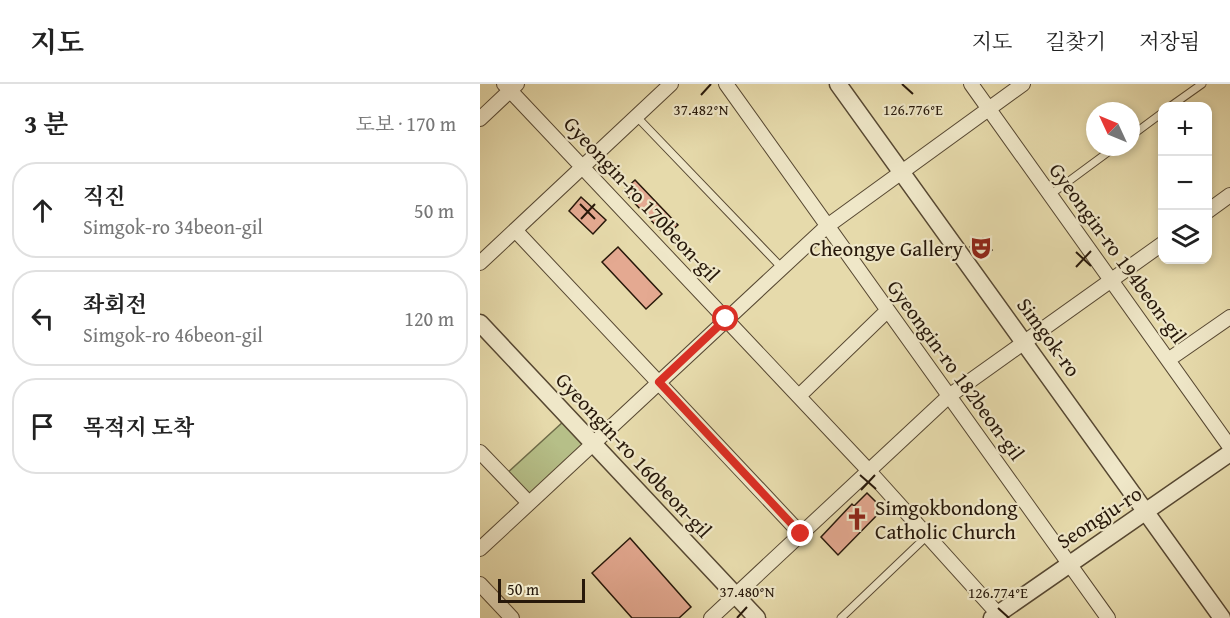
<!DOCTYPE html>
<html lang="ko">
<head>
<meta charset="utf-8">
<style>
  body { margin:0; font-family:"Gentium Book Plus","Noto Serif KR",serif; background:#f2f2f2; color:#222 }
  .controls { position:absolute; right:18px; top:18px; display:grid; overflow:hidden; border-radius:12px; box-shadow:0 3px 9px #0003 }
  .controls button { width:54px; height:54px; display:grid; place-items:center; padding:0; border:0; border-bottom:2px solid #e0e0e0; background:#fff; color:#222; font:30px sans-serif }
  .compass { position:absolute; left:606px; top:18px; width:54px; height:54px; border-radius:50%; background:#fff; box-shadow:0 3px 9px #0003; rotate:314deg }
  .scale { position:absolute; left:18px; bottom:15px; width:87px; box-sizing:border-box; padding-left:6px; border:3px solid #27180a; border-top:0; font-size:16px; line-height:21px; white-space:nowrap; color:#27180a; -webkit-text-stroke:4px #efe7c8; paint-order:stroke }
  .stop { position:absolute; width:18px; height:18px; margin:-14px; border:4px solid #d93025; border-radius:50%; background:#fff }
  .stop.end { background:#d93025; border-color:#fff; box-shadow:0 2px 6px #0008 }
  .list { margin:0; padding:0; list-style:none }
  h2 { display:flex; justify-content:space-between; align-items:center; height:78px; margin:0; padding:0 24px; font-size:26px }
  h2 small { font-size:20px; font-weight:400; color:#767676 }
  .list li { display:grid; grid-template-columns:39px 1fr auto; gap:18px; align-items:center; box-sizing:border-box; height:96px; margin:0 12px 12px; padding:0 12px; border:2px solid #e0e0e0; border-radius:24px }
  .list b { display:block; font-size:22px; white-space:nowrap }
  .list p { margin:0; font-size:20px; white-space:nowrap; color:#767676 }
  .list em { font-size:20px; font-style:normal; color:#767676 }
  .icon { flex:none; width:33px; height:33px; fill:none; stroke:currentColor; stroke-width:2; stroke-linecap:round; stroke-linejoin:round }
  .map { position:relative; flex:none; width:750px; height:534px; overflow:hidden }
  header { display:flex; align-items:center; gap:36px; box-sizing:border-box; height:84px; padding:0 30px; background:#fff; border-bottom:2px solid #e0e0e0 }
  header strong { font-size:28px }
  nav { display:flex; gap:33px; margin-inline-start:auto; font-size:21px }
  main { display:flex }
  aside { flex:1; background:#fff }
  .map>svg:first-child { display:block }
  .green { fill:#b6bf88; stroke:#6e6c49; stroke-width:1.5 }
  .building { fill:#e4a991; stroke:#27180a; stroke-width:1.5 }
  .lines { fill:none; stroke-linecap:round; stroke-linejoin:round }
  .service-casing { stroke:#574832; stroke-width:9 }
  .minor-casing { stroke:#574832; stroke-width:16 }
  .tertiary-casing { stroke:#574832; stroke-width:19 }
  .service { stroke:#efe7c8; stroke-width:7 }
  .minor { stroke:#efe7c8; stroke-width:14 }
  .tertiary { stroke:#efe7c8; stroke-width:16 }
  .route { stroke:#d93025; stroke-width:8 }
  .ticks { fill:none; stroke:#27180a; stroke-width:2 }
  .labels { text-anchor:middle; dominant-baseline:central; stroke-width:4.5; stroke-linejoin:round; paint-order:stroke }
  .street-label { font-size:21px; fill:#27180a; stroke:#efe7c8 }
  .poi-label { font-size:21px; fill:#27180a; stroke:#efe7c8; text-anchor:end }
  .ticks-label { font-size:15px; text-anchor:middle; fill:#27180a; stroke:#efe7c8; stroke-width:4.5; stroke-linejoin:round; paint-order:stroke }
</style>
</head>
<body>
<header>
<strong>지도</strong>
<nav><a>지도</a><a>길찾기</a><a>저장됨</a></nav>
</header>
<main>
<aside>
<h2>3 분<small>도보 · 170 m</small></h2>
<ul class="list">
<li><svg class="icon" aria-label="ahead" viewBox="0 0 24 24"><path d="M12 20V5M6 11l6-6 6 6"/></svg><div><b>직진</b><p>Simgok-ro 34beon-gil</p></div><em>50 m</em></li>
<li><svg class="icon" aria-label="left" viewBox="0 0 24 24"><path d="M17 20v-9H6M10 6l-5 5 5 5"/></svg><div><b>좌회전</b><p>Simgok-ro 46beon-gil</p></div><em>120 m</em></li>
<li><svg class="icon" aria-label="arrive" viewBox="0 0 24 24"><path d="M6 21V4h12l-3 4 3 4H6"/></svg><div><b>목적지 도착</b></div></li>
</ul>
</aside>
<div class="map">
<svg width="750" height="534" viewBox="0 0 750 534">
  <rect width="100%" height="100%" fill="#e6daab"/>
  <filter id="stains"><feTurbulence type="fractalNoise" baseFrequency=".00333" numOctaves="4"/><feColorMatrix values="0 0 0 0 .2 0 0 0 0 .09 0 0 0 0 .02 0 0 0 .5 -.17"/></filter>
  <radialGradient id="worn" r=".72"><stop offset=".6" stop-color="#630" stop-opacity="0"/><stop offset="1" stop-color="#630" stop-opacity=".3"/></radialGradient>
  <path class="green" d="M 84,337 L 107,361 L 48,415 L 25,391 Z"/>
  <path class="building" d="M 155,96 L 198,141 L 186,152 L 143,107 Z
    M 101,113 L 126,136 L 113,150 L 89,127 Z
    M 503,154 L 512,166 L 499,175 L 490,163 Z
    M 138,163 L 182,210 L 166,225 L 122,178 Z
    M 387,409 L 403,425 L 358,471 L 341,453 L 372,420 L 374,422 Z
    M 150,454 L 211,523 L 199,534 L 152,534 L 112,489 Z"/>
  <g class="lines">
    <g class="service-casing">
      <path id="service" d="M 691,22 L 722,0
        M 156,32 L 302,184
        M 651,52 L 682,29
        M 570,111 L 635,63
        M 361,534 L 447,452"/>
    </g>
    <g class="minor-casing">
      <path id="minor" d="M 24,0 L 389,387 L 518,530
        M 246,0 L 628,534
        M 491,0 L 750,363
        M 0,35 L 37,0
        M 728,127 L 750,111
        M 35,146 L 321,450
        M 0,179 L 191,0
        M 688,276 L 750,233
        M 319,312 L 407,227
        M 0,368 L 49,419
        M 0,465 L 346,143 L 543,0
        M 0,500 L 32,534
        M 231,534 L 469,312 L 682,160"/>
    </g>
    <g class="tertiary-casing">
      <path id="tertiary" d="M 358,0 L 742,534
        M 0,239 L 277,534
        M 512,534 L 750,369"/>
    </g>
    <use href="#service" class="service"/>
    <use href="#minor" class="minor"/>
    <use href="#tertiary" class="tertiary"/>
  </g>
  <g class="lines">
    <path class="route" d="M 246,235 L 179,298 L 321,450"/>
  </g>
  <path class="ticks" d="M 422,0 L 433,10M 221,11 L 231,0M 100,120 L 115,135M 101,135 L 115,120M 596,168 L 611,182M 596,183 L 611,167M 380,391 L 396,405M 381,406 L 395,391M 518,524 L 529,534M 257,534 L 267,523"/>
  <defs>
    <g id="theatre-bare" transform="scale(1.8)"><path d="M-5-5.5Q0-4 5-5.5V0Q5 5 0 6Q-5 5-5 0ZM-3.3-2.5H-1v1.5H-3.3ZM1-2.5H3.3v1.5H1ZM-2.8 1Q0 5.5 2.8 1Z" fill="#8f2418" stroke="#efe7c8" stroke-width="2.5" paint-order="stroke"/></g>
    <g id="church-bare" transform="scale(1.8)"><path d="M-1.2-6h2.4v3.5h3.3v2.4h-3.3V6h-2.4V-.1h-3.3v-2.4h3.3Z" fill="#8f2418" stroke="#efe7c8" stroke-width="2.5" paint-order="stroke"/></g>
  </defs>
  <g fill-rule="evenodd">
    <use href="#theatre-bare" x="501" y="164"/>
    <use href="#church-bare" x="377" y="435"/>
  </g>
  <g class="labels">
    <g class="street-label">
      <text transform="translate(162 115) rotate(47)">Gyeongin-ro 170beon-gil</text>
      <text transform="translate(638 169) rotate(54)">Gyeongin-ro 194beon-gil</text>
      <text transform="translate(569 253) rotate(54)">Simgok-ro</text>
      <text transform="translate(476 286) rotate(54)">Gyeongin-ro 182beon-gil</text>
      <text transform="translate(154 371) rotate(47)">Gyeongin-ro 160beon-gil</text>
      <text transform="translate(619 433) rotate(-33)">Seongju-ro</text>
    </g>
    <g class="poi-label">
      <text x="483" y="164">Cheongye Gallery</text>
      <text x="395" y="423" text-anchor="start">Simgokbondong<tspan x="395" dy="24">Catholic Church</tspan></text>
    </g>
  </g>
  <g class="ticks-label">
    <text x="433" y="31">126.776°E</text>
    <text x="221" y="31">37.482°N</text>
    <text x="267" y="513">37.480°N</text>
    <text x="518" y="514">126.774°E</text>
  </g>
  <rect width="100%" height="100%" filter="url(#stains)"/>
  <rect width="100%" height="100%" fill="url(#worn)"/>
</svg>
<div class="controls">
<button>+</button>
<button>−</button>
<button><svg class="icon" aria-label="layers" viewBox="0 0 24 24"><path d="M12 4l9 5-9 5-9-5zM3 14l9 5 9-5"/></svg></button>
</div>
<svg class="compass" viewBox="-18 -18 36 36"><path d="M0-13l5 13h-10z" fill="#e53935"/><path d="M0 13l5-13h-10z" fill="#767676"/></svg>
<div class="scale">50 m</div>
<div class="stop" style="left:246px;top:235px"></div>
<div class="stop end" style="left:321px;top:450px"></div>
</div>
</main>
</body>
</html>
